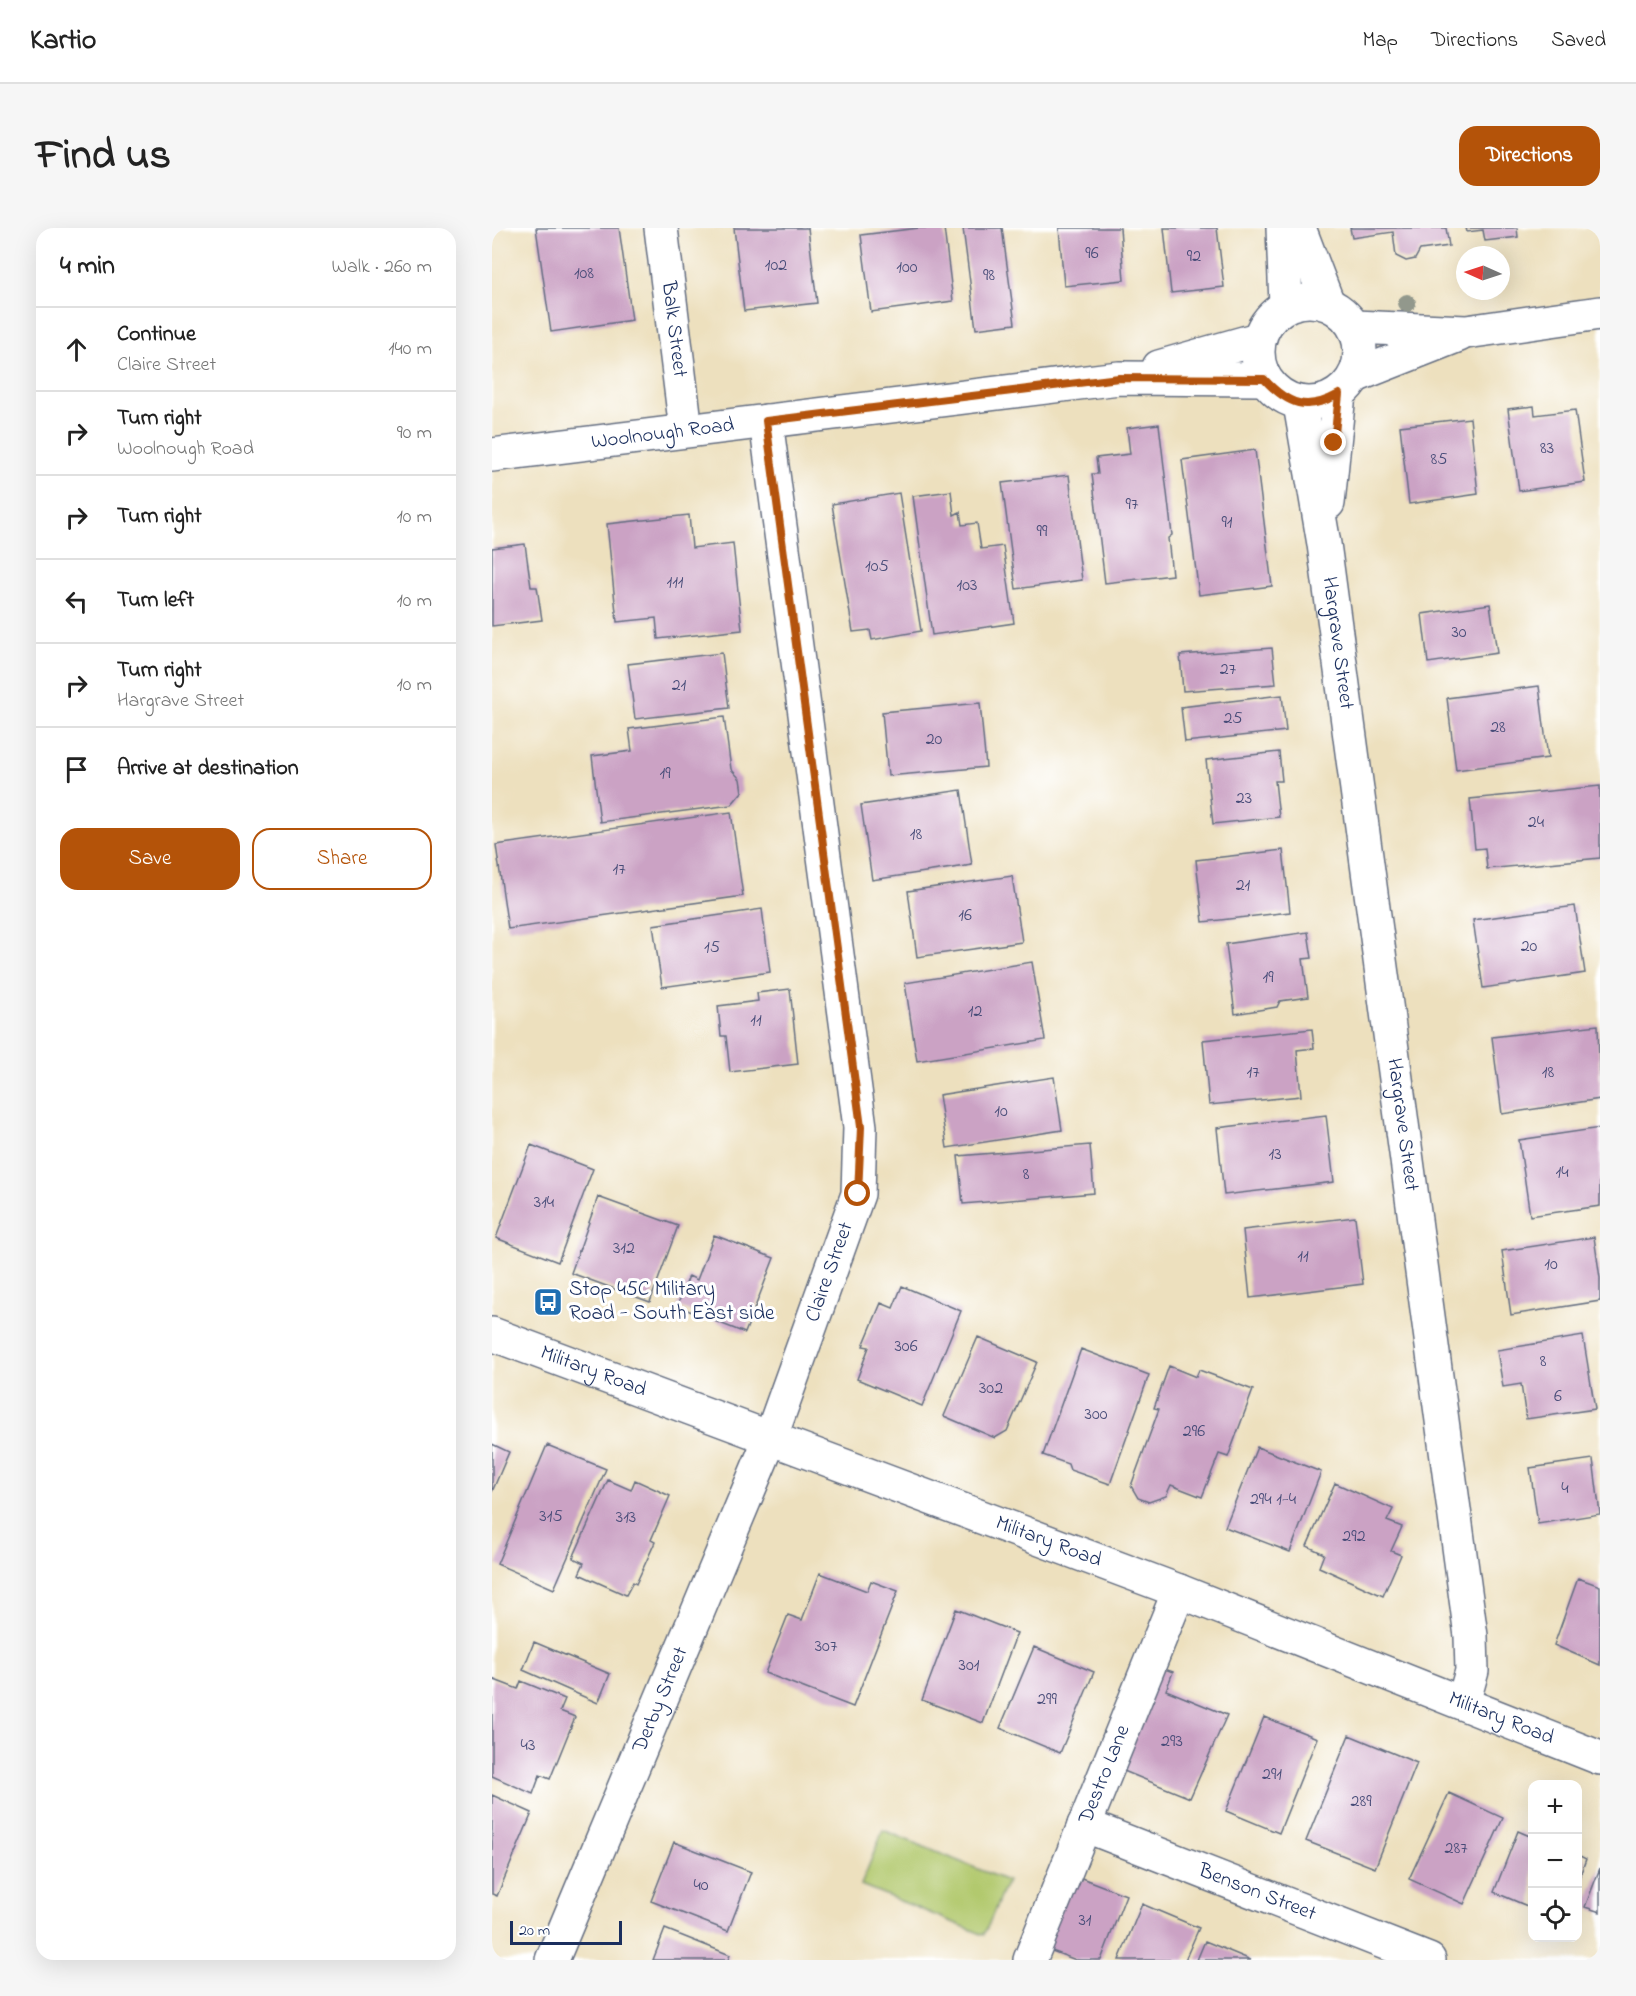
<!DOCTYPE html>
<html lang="en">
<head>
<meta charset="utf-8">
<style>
  body { margin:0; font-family:"Indie Flower",sans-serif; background:#f6f6f6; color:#222 }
  .controls { position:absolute; right:18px; bottom:18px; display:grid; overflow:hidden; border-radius:12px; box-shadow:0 6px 24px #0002 }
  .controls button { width:54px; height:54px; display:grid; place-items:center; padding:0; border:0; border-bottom:2px solid #e0e0e0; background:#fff; color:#222; font:30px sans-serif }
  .compass { position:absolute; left:964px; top:18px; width:54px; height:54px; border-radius:50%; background:#fff; box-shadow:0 6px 24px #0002; rotate:273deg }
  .scale { position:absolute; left:18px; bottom:15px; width:112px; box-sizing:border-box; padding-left:6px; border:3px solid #1b2f5e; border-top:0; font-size:16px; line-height:21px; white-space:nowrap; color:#1b2f5e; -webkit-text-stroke:4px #fff; paint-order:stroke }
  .stop { position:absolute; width:18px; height:18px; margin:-14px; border:4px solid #b45309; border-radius:50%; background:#fff }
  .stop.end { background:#b45309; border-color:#fff; box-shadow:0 2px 6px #0008 }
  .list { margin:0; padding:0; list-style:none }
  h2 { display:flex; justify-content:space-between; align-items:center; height:78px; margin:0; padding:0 24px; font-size:26px }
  h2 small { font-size:20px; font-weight:400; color:#767676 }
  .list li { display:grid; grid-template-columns:39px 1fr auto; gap:18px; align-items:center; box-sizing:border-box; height:84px; padding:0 24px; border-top:2px solid #e0e0e0 }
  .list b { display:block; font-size:22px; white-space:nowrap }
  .list p { margin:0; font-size:20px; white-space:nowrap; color:#767676 }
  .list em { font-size:20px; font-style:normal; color:#767676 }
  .actions { display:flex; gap:12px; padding:18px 24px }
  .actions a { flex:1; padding:14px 0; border:2px solid #b45309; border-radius:18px; text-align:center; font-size:21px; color:#b45309 }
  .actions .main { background:#b45309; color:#fff }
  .icon { flex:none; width:33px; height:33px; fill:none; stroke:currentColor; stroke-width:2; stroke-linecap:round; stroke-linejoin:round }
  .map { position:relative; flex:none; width:1108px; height:1732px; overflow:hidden; border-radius:18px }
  header { display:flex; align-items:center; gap:36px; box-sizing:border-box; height:84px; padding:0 30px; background:#fff; border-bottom:2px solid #e0e0e0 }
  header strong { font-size:28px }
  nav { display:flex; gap:33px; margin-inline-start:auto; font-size:21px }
  .intro { display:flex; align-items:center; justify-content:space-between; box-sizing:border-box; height:144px; padding:0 36px }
  h1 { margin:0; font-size:42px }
  .button { padding:15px 27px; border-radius:18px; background:#b45309; color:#fff; font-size:21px; font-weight:700 }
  main { display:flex; gap:36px; padding:0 36px }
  aside { flex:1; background:#fff; border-radius:18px; box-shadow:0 6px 24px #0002 }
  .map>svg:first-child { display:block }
  .pitch { fill:#b2c96e; stroke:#667c66; stroke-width:1.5 }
  .building { fill:#cba2c4 }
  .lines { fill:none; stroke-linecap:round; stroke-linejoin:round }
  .street-casing { stroke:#646d80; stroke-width:36 }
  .secondary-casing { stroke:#646d80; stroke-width:36 }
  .street { stroke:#fff; stroke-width:33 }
  .secondary { stroke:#fff; stroke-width:33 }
  .tree { fill:#92988c }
  .route { stroke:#b45309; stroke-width:8 }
  .labels { text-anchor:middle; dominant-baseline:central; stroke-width:6; stroke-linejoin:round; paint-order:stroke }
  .number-label { font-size:18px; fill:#474c78 }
  .street-label { font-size:21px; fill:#1b2f5e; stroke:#fff }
  .poi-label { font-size:21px; fill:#1b2f5e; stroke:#fff; text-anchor:start }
</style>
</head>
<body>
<header>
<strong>Kartio</strong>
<nav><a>Map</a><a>Directions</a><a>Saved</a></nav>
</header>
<div class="intro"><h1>Find us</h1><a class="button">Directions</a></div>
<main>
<aside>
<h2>4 min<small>Walk · 260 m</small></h2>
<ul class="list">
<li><svg class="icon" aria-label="ahead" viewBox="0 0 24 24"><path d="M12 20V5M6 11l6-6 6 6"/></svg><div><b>Continue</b><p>Claire Street</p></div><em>140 m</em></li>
<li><svg class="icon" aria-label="right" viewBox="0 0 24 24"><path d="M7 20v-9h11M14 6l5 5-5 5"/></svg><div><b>Turn right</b><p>Woolnough Road</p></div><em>90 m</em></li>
<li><svg class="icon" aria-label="right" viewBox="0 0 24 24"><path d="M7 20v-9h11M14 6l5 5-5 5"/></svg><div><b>Turn right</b></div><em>10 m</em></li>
<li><svg class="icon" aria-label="left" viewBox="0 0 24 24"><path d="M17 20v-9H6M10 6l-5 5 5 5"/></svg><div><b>Turn left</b></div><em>10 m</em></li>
<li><svg class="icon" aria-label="right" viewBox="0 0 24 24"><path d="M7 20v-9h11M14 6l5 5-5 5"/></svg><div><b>Turn right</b><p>Hargrave Street</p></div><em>10 m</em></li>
<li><svg class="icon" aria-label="arrive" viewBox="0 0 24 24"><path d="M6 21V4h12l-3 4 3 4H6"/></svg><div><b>Arrive at destination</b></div></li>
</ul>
<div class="actions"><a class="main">Save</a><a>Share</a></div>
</aside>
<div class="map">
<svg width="1108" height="1732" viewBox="0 0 1108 1732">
  <rect width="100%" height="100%" fill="#fff"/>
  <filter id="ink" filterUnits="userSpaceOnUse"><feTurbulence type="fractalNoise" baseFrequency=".0167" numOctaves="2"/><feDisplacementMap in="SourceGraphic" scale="12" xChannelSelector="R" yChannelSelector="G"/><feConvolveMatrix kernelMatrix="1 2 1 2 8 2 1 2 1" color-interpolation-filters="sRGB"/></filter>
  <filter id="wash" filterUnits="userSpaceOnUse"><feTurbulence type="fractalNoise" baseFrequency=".008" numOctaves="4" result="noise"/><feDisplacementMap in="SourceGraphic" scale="24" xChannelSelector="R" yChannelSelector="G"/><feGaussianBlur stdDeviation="1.35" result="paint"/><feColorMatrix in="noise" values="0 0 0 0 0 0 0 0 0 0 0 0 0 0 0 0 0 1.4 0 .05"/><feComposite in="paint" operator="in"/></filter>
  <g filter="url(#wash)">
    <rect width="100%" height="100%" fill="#ede0be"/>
    <path class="pitch" d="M 391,1602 L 515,1653 L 492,1707 L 369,1657 Z"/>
    <g id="blocks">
      <path class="building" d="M 44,0 L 127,0 L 140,92 L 59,104 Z
        M 242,0 L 316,0 L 325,75 L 252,83 Z
        M 427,0 L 452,0 L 461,73 L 379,84 L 369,7 Z
        M 471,0 L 510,0 L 523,96 L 484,101 Z
        M 567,0 L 628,0 L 632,52 L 572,58 Z
        M 672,0 L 725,0 L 732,59 L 679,65 Z
        M 858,0 L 954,0 L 957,18 L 928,22 L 923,31 L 914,33 L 904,28 L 901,4 L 860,10 Z
        M 974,0 L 1025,0 L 1026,9 L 993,13 L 991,2 L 975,4 Z
        M 1042,178 L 1043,187 L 1083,182 L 1093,254 L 1027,263 L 1016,181 Z
        M 978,190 L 986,266 L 917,276 L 908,198 Z
        M 667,196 L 680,307 L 676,310 L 680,347 L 613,355 L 600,246 L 606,246 L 604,230 L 638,226 L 635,200 Z
        M 763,222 L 780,358 L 707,367 L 690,232 Z
        M 577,247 L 590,352 L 524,361 L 510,255 Z
        M 459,263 L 462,287 L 468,284 L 470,297 L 485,295 L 489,321 L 511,318 L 522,395 L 440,407 L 421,268 Z
        M 407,265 L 429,403 L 380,412 L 378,402 L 361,404 L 340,276 Z
        M 197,287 L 200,320 L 241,315 L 250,402 L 166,411 L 164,390 L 125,394 L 115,296 Z
        M 33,316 L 39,359 L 45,359 L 50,392 L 0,398 L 0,320 Z
        M 998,376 L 1005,425 L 936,435 L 930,386 Z
        M 780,420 L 784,456 L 691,463 L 688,427 Z
        M 230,425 L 237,480 L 143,491 L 136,436 Z
        M 1047,458 L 1056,530 L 964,542 L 955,470 Z
        M 790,467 L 794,503 L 693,514 L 689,479 Z
        M 488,475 L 494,539 L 396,548 L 390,484 Z
        M 232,489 L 239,541 L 248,551 L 250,564 L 239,577 L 108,594 L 100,528 L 140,523 L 137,501 Z
        M 787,524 L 790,553 L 783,553 L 787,589 L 721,596 L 714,532 Z
        M 1108,558 L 1108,630 L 995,641 L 993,620 L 983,621 L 978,571 Z
        M 469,562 L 480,637 L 380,652 L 369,577 Z
        M 239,584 L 251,668 L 16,701 L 4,617 Z
        M 791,622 L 798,684 L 711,694 L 704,632 Z
        M 520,648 L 530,714 L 425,729 L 416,663 Z
        M 1083,678 L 1093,745 L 991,760 L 981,692 Z
        M 270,681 L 278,744 L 170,759 L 161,697 Z
        M 816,704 L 820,730 L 811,731 L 816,769 L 788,773 L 785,779 L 743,786 L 734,716 Z
        M 540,734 L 553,812 L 425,833 L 413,755 Z
        M 298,761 L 306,836 L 238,844 L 234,808 L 229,808 L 226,778 L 266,773 L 265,765 Z
        M 1106,797 L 1108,871 L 1010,886 L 1000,809 Z
        M 820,801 L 822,820 L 805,822 L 809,868 L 717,877 L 711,812 Z
        M 562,849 L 570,902 L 455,920 L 447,867 Z
        M 834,887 L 842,954 L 732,967 L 725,900 Z
        M 1108,900 L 1108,978 L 1038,988 L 1027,912 Z
        M 39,917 L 101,941 L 66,1034 L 4,1010 Z
        M 598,917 L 602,965 L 471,976 L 466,928 Z
        M 106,969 L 186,998 L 158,1074 L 79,1045 Z
        M 863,989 L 871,1056 L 758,1070 L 751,1002 Z
        M 222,1007 L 282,1030 L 253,1105 L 185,1078 L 197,1048 L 205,1052 Z
        M 1102,1009 L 1108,1050 L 1108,1073 L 1019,1087 L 1010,1023 Z
        M 410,1058 L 469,1083 L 430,1178 L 365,1151 L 377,1119 L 371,1118 L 389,1075 L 401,1080 Z
        M 1091,1108 L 1103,1181 L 1034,1191 L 1029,1156 L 1011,1159 L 1005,1122 Z
        M 486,1109 L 545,1134 L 515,1203 L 503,1210 L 452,1188 Z
        M 589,1121 L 657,1147 L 618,1256 L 578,1242 L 576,1236 L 551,1227 Z
        M 677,1138 L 704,1149 L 707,1142 L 761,1162 L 736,1229 L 727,1226 L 710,1269 L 679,1257 L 674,1268 L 657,1274 L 646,1270 L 639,1258 L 667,1181 L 662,1180 Z
        M 0,1216 L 17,1224 L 0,1264 Z
        M 55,1217 L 114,1241 L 62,1361 L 5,1336 Z
        M 765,1219 L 829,1244 L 798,1324 L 733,1299 Z
        M 1101,1231 L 1108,1286 L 1046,1296 L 1038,1240 Z
        M 116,1252 L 139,1262 L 143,1252 L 178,1268 L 159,1312 L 163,1314 L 144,1356 L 141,1354 L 134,1367 L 87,1346 L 92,1335 L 81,1330 Z
        M 843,1255 L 901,1281 L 895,1293 L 910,1299 L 899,1323 L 909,1327 L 891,1368 L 827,1339 L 832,1326 L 815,1318 Z
        M 328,1345 L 375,1363 L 379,1353 L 406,1363 L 361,1479 L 273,1445 L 296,1387 L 310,1392 Z
        M 1086,1350 L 1108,1358 L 1108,1437 L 1062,1417 Z
        M 464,1381 L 525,1405 L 491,1495 L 430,1472 Z
        M 42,1414 L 118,1446 L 106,1475 L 31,1442 Z
        M 542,1419 L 602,1444 L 568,1525 L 508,1500 Z
        M 667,1439 L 681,1444 L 674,1462 L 735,1487 L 698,1570 L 627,1541 Z
        M 0,1451 L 26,1461 L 29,1453 L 73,1471 L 68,1483 L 83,1489 L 58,1551 L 48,1547 L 41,1566 L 0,1548 Z
        M 772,1489 L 825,1510 L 787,1605 L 734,1583 Z
        M 857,1507 L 925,1535 L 883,1640 L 814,1613 Z
        M 957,1565 L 1011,1590 L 972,1676 L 917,1651 Z
        M 0,1567 L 40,1585 L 5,1668 L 0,1666 Z
        M 1026,1603 L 1040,1609 L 1040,1680 L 1002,1664 Z
        M 182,1614 L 259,1644 L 236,1703 L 159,1673 Z
        M 1086,1627 L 1094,1631 L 1086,1653 Z
        M 1108,1640 L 1108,1684 L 1093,1679 Z
        M 579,1646 L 634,1667 L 609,1732 L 584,1732 L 552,1720 Z
        M 650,1676 L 707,1700 L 693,1732 L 627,1732 Z
        M 173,1701 L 238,1727 L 236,1732 L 161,1732 Z
        M 713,1713 L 759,1732 L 705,1732 Z"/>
    </g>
  </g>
  <g filter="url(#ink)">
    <use href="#blocks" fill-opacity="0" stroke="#646d80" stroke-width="1.5"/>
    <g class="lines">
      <g class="street-casing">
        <g id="street">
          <path id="s1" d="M 169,0 L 194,202"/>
          <path d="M 791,0 L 794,77"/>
          <path d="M 807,0 L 836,76"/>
          <path id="s2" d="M 808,176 L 832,316 L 979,1408 L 980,1443 L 971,1475"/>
          <path d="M 836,275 L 847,166"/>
          <path id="s3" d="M 592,1597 L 937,1732"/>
          <path id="s4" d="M 60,1732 L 278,1211 L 366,966 L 368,899 L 274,193"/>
          <path id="s5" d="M 538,1732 L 687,1363"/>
        </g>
      </g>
      <g class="secondary-casing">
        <g id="secondary">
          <circle cx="817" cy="124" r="51"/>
          <path d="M 863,99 L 974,104 L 1108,85"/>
          <path d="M 667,139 L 766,111"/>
          <path d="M 863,148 L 967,107"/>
          <path id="s6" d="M 0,227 L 627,150 L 772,151"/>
          <path id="s7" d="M 0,1106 L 687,1363 L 1108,1530"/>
        </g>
      </g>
      <use href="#street" class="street"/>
      <use href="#secondary" class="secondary"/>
    </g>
    <circle class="tree" cx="915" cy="75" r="9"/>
  </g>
  <g class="lines" filter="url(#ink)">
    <path class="route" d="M 366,966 L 369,899 L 274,193 L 627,150 L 772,151 C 796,177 815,184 847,166 L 842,215"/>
  </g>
  <defs>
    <g id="bus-square" transform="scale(1.5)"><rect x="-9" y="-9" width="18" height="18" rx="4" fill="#1f6fb2" stroke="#fff"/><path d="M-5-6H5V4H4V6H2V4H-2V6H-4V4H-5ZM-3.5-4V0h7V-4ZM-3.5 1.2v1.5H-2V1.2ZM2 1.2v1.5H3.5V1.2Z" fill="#fff"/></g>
  </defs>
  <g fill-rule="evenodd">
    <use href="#bus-square" x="56" y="1074"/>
  </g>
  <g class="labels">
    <g class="number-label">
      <text x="600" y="26">96</text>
      <text x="702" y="29">92</text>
      <text x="284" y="38">102</text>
      <text x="415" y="40">100</text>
      <text x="92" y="46">108</text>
      <text x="497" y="48">98</text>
      <text x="1055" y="221">83</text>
      <text x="947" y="232">85</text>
      <text x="640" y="277">97</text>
      <text x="735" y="295">91</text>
      <text x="550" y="304">99</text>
      <text x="385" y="339">105</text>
      <text x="183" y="355">111</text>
      <text x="475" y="358">103</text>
      <text x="967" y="405">30</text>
      <text x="736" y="442">27</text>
      <text x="187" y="458">21</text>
      <text x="741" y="491">25</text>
      <text x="1006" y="500">28</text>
      <text x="442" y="512">20</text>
      <text x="173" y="546">19</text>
      <text x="752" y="571">23</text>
      <text x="1044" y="595">24</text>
      <text x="424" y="607">18</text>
      <text x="127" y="642">17</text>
      <text x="751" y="658">21</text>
      <text x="473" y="688">16</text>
      <text x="1037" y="719">20</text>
      <text x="220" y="720">15</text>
      <text x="776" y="750">19</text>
      <text x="483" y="784">12</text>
      <text x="264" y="793">11</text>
      <text x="761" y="845">17</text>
      <text x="1056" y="845">18</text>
      <text x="509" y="884">10</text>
      <text x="783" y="927">13</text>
      <text x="1070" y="945">14</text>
      <text x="534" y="947">8</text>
      <text x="52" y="975">314</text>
      <text x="132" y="1021">312</text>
      <text x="811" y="1029">11</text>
      <text x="1059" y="1037">10</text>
      <text x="414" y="1119">306</text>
      <text x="1051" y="1134">8</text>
      <text x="499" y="1161">302</text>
      <text x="1066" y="1169">6</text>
      <text x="604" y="1187">300</text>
      <text x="702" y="1204">296</text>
      <text x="1073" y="1261">4</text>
      <text x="781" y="1272">294 1-4</text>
      <text x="59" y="1289">315</text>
      <text x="134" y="1290">313</text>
      <text x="862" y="1309">292</text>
      <text x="334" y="1419">307</text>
      <text x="477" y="1438">301</text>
      <text x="555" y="1472">299</text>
      <text x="680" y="1514">293</text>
      <text x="36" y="1518">43</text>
      <text x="780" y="1547">291</text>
      <text x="869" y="1574">289</text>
      <text x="964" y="1621">287</text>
      <text x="209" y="1658">40</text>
      <text x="593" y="1693">31</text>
    </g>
    <g class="street-label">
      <text stroke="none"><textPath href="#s1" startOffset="102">Balk Street</textPath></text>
      <text stroke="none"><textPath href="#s6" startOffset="172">Woolnough Road</textPath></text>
      <text stroke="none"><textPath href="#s2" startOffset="242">Hargrave Street</textPath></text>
      <text stroke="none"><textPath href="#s2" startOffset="728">Hargrave Street</textPath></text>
      <text stroke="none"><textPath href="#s4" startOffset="742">Claire Street</textPath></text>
      <text stroke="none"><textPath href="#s7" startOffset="108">Military Road</textPath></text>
      <text stroke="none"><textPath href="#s7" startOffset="594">Military Road</textPath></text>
      <text stroke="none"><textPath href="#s4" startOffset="282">Derby Street</textPath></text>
      <text stroke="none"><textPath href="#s7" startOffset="1080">Military Road</textPath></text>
      <text stroke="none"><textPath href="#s5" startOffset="200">Destro Lane</textPath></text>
      <text stroke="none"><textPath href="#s3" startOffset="186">Benson Street</textPath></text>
    </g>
    <g class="poi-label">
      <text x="77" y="1062">Stop 45C Military<tspan x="77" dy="24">Road - South East side</tspan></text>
    </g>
  </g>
</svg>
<div class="controls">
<button>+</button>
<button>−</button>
<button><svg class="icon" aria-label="locate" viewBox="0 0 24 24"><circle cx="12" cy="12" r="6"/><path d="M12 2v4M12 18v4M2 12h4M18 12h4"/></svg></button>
</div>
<svg class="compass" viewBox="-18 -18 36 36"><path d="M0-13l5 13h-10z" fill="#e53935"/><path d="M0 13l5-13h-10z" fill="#767676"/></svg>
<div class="scale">20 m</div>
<div class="stop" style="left:366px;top:966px"></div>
<div class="stop end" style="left:842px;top:215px"></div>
</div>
</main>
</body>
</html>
